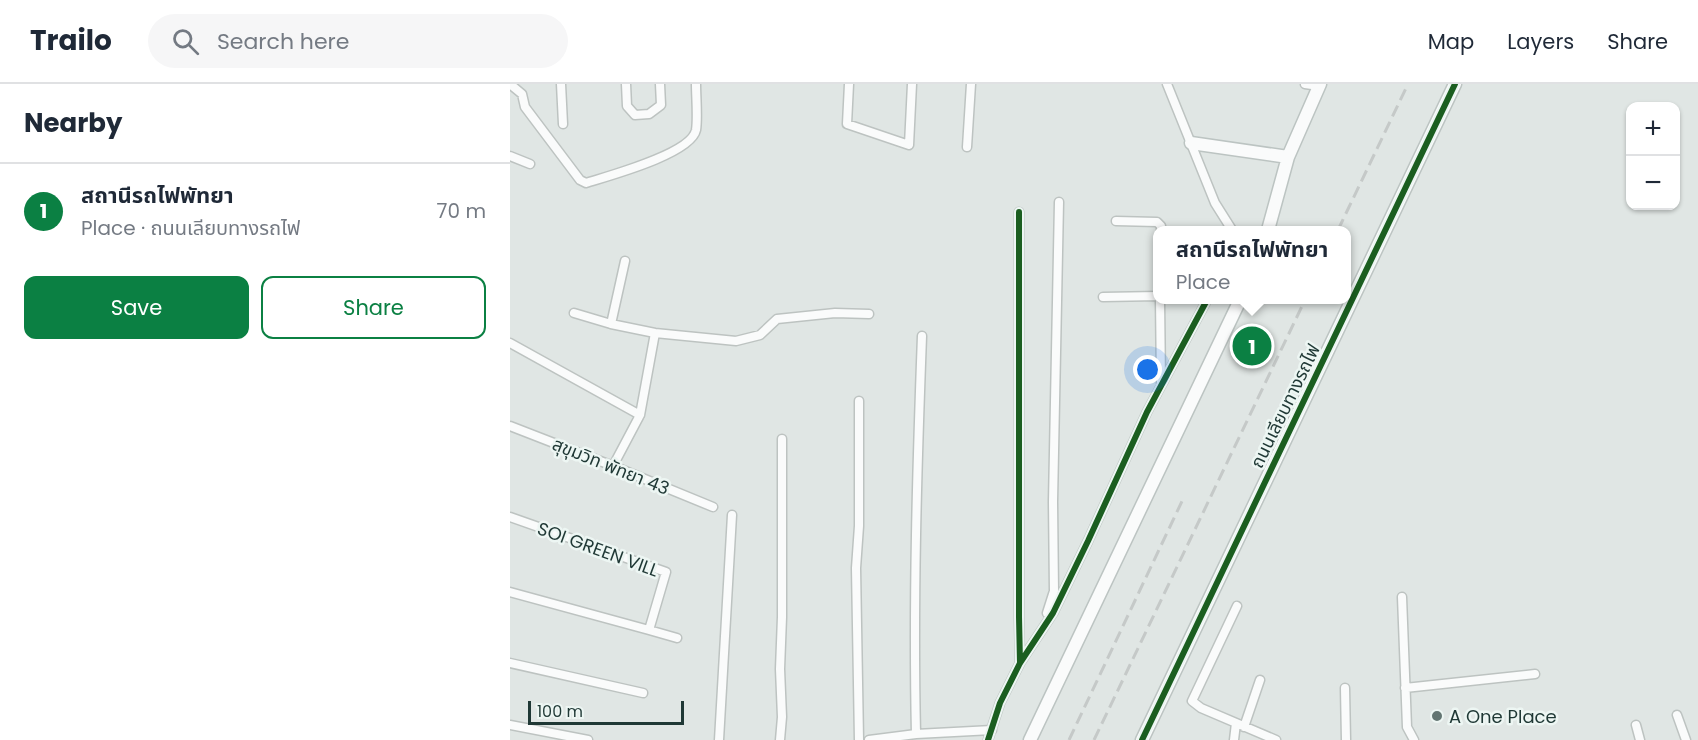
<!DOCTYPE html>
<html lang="en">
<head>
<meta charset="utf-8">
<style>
  body { margin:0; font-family:Poppins,"Noto Sans Thai",sans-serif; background:#f6f6f7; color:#1f2937 }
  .controls { position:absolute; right:18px; top:18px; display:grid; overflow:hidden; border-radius:12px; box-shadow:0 2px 4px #0004 }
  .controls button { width:54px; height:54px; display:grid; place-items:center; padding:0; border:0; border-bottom:2px solid #e0e1e3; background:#fff; color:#1f2937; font:30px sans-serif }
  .scale { position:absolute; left:18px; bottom:15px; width:156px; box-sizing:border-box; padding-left:6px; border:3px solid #1f3835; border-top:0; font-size:16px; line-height:21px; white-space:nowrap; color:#1f3835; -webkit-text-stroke:4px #edf6f3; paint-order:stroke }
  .you { position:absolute; left:638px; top:286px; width:21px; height:21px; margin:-15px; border:4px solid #fff; border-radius:50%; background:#1a73e8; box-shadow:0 0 0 9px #1a73e833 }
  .badge { display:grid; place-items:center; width:39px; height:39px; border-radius:50%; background:#0b8043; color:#fff; font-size:20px; font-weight:700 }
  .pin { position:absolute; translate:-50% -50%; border:3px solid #fff; box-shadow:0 2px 6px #0006 }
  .popup { position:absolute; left:643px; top:142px; width:198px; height:78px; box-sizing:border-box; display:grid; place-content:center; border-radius:12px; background:#fff; filter:drop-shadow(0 2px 4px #0005); font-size:20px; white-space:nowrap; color:#747a83 }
  .popup b { font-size:22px; color:#1f2937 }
  .popup::after { content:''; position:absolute; left:50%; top:100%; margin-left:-12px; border:12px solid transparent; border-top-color:#fff }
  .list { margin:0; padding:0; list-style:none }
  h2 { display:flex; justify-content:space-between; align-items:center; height:78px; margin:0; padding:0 24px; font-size:26px }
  h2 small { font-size:20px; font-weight:400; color:#747a83 }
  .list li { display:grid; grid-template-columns:39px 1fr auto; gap:18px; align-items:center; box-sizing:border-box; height:96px; padding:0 24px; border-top:2px solid #e0e1e3 }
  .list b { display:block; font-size:22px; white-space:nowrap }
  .list p { margin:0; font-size:20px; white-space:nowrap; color:#747a83 }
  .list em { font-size:20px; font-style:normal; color:#747a83 }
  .actions { display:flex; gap:12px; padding:18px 24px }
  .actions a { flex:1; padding:14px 0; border:2px solid #0b8043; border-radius:12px; text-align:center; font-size:21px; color:#0b8043 }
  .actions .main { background:#0b8043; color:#fff }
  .icon { flex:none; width:33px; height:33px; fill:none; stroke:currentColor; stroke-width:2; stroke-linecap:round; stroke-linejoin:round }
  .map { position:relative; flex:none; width:1188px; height:656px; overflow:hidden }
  header { display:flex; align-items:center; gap:36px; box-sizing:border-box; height:84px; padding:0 30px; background:#fff; border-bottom:2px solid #e0e1e3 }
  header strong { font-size:28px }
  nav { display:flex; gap:33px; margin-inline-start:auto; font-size:21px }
  .search { width:420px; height:54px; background:#f6f6f7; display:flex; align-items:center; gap:15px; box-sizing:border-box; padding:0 21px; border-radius:33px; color:#747a83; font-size:22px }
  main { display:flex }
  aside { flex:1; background:#fff }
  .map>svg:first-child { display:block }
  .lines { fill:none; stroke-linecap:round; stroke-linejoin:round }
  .street-casing { stroke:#bdc3c1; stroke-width:11 }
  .secondary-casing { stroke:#bcc4c2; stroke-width:15 }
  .street { stroke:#fafbfb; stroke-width:8 }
  .secondary { stroke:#fafbfb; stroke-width:12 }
  .rail { stroke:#c5c9c8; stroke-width:3; stroke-dasharray:12 6; stroke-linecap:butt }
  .cycleway-casing { stroke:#edf6f3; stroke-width:10 }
  .cycleway { stroke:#1b5e20; stroke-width:6 }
  .poi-dot { fill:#637572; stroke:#edf6f3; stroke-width:2 }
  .labels { text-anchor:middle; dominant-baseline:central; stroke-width:5; stroke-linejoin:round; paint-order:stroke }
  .street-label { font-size:18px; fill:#1f3835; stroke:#edf6f3 }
  .poi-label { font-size:18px; fill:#1f3835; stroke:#edf6f3; text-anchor:start }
</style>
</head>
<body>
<header>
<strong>Trailo</strong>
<div class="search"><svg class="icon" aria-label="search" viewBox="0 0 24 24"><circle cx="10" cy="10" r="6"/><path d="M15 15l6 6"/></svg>Search here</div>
<nav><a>Map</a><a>Layers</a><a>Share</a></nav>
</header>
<main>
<aside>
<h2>Nearby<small></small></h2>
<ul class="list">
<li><span class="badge">1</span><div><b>สถานีรถไฟพัทยา</b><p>Place · ถนนเลียบทางรถไฟ</p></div><em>70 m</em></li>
</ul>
<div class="actions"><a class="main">Save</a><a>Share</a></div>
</aside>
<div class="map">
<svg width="1188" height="656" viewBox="0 0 1188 656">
  <rect width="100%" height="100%" fill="#e0e6e4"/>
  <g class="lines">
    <g class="street-casing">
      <path id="street" d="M 0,0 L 12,10 L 15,23 L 70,96 L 76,99 C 98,92 181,70 186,46 C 188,34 186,13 186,0
        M 51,0 L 53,40
        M 116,0 L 117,22 L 125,31 L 139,30 L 151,21 L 150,0
        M 339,0 L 337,40 L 399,61 L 402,0
        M 657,0 L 705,119 L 722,146
        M 795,0 L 809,2
        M 457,63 L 461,0
        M 0,72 L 20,80
        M 509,128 L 509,533 L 510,579
        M 606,137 L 647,138 L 651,142 L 651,146
        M 593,213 L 648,212
        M 650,216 L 651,299
        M 64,229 L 101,240 L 145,249 L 226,257 L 250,251 L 267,235 L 325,229 L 359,230
        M 101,240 L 115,177
        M 0,259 L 130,331
        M 0,342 L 103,382 L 203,423
        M 103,382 L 130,331 L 145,249
        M 0,433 L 156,488 L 139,546 L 0,508
        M 892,513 L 897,643 L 904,656
        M 727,522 L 682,617 L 691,624 L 766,656
        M 537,529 L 544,507 L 543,418 L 549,118
        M 139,546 L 167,554
        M 0,579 L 133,609
        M 835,604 L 836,656
        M 895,604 L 1025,590
        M 1167,631 L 1176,656
        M 0,641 L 78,656
        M 1126,641 L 1130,656
        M 734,643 L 750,596
        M 406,650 C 403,517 407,385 412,252
        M 209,656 L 222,431
        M 270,656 L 272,633 L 270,585 L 272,533 L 272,355
        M 349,656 L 346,484 L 349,442 L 349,317
        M 359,656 L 406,650 L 482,646
        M 478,656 L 490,619 L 510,579 L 543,529 L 578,457 L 637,328 L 697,216
        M 724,656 L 726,639"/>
    </g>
    <g class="secondary-casing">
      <path id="secondary" d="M 681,59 L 778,73
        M 758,146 L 778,73 L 810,0
        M 520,656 L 730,216
        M 632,656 L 945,0"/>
    </g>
    <use href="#street" class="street"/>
    <use href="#secondary" class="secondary"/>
    <path class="rail" d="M 828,146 L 898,0
      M 559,656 L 674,413
      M 584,656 L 795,216"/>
    <g class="cycleway-casing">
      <path id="cycleway" d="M 509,128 L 509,533 L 510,579
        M 478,656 L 490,619 L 510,579 L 543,529 L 578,457 L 637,328 L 697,216
        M 632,656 L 945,0"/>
    </g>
    <use href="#cycleway" class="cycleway"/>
  </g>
  <circle class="poi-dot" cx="927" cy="632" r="6"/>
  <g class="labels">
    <g class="street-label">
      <text transform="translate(775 322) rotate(-64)">ถนนเลียบทางรถไฟ</text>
      <text transform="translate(101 382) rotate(22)">สุขุมวิท พัทยา 43</text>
      <text transform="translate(88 465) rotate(20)">SOI GREEN VILL</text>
    </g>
    <g class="poi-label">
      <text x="939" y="632">A One Place</text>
    </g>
  </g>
</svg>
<div class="controls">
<button>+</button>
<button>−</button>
</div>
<div class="scale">100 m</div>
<div class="you"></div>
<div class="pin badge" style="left:742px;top:262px">1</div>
<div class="popup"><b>สถานีรถไฟพัทยา</b>Place</div>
</div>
</main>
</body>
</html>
